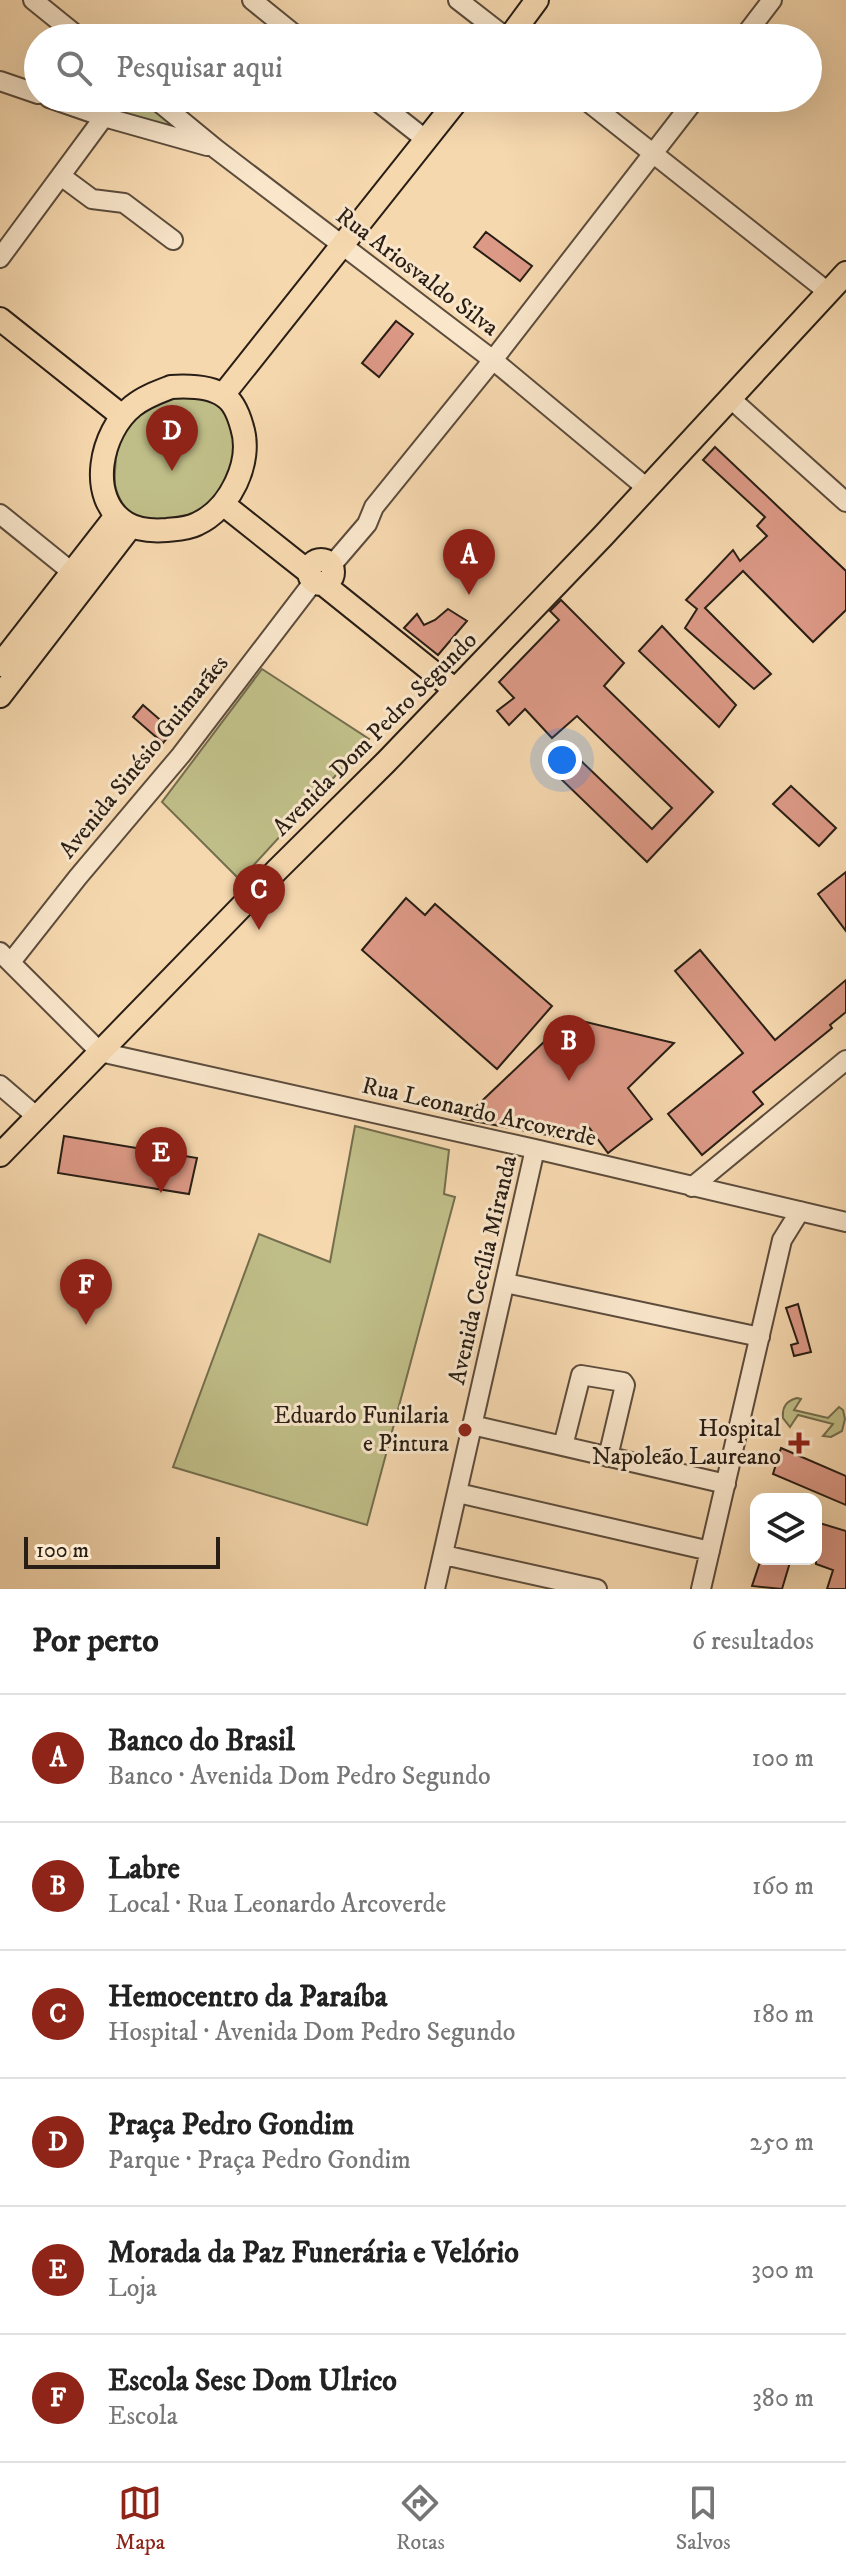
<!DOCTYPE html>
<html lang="pt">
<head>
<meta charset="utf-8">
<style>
  body { margin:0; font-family:"IM FELL DW Pica",serif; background:#f2f2f2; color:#222 }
  .controls { position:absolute; right:24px; bottom:24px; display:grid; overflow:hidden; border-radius:16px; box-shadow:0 8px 32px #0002 }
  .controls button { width:72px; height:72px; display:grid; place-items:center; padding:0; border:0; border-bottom:2px solid #e0e0e0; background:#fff; color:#222; font:40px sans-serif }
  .scale { position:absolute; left:24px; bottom:20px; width:196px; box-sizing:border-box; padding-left:8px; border:4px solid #291e15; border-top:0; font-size:22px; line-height:28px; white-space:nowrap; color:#291e15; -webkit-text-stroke:6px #f9e6cb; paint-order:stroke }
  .you { position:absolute; left:562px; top:760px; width:28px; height:28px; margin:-20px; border:6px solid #fff; border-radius:50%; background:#1a73e8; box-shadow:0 0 0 12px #1a73e833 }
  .badge { display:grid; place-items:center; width:52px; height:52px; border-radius:50%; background:#8f2418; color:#fff; font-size:26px; font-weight:700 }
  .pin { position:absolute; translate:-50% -66px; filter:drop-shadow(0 2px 4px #0008) }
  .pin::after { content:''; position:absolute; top:42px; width:28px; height:24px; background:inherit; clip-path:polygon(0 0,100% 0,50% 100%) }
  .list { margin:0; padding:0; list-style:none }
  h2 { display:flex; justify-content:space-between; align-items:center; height:104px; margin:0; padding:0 32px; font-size:34px }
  h2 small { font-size:26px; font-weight:400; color:#767676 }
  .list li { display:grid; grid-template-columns:52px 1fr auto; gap:24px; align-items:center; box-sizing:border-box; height:128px; padding:0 32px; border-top:2px solid #e0e0e0 }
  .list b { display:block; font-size:30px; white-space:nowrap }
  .list p { margin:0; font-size:26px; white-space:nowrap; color:#767676 }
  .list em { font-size:26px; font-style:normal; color:#767676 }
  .icon { flex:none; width:44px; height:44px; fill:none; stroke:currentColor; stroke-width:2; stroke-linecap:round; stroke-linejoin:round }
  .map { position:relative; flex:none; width:846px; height:1589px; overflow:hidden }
  .search { position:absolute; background:#fff; box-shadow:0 8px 32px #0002; left:24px; right:24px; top:24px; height:88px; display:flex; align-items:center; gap:20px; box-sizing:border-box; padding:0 28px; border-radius:44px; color:#767676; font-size:30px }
  .sheet { height:872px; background:#fff }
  nav { display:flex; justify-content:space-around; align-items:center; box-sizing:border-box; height:112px; border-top:2px solid #e0e0e0; background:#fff; font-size:22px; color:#767676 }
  nav a { display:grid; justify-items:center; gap:4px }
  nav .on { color:#8f2418 }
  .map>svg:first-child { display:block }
  .green { fill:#c0be88; stroke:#746e4e; stroke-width:2 }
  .building { fill:#dc9986; stroke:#291e15; stroke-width:2 }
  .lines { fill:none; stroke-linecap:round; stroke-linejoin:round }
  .minor-casing { stroke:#5c4c3c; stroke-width:22 }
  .major-casing { stroke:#291e15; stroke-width:26 }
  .minor { stroke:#f9e6cb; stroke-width:18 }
  .major { stroke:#f6d8af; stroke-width:22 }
  .poi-dot { fill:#8f2418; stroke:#f9e6cb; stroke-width:3 }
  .labels { text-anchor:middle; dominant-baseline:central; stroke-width:6; stroke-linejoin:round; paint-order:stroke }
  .street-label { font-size:24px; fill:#291e15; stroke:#f9e6cb }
  .poi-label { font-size:24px; fill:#291e15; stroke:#f9e6cb; text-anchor:end }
</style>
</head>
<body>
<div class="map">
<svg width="846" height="1589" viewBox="0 0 846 1589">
  <rect width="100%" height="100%" fill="#f6d8af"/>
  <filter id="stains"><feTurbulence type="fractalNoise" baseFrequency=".0025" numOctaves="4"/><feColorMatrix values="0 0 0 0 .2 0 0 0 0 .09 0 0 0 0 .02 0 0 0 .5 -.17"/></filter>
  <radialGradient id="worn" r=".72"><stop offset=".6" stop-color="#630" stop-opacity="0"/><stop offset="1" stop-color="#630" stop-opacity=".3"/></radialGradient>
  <path class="green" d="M 66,98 L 138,98 L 188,137 Z
    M 195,391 C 203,395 215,400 221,406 C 254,441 226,511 184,524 C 176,526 163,523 154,522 C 134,520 122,509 116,489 C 114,483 115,477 115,471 C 116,437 129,406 164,394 C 173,391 186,392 195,391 Z
    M 262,669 L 369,739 L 240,880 L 162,802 Z
    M 355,1126 L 449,1150 L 444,1194 L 455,1197 L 367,1525 L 173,1467 L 259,1234 L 330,1262 Z
    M 797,1398 L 801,1399 L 794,1410 L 828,1418 L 839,1407 L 843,1410 L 845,1419 L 842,1431 L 831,1437 L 823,1436 L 833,1424 L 798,1415 L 790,1427 L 783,1418 C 782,1407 786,1401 797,1398 Z"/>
  <path class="building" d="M 486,232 L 532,266 L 520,281 L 474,247 Z
    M 396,321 L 413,334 L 379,377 L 362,363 Z
    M 715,447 L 846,571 L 846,610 L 813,642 L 743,571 L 705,608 L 771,674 L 754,689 L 685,628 L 697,609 L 686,600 L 733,550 L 740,561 L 767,536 L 757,526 L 765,517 L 703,460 Z
    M 561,600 L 624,663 L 604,686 L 713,792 L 647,862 L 559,777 L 577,757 L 652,829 L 672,808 L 577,716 L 552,738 L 525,709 L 509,725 L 497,711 L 514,698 L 499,682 L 559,620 L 550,611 Z
    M 448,609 L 467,621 L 438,655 L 404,628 L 417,614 L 424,625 L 435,620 Z
    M 662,626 L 736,705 L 719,727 L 639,651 Z
    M 143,705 L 173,731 L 163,743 L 133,717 Z
    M 791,786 L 836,828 L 819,846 L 773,804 Z
    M 846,872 L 846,931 L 818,894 Z
    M 406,898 L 425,915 L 435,904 L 552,1006 L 497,1069 L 362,950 Z
    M 700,950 L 775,1040 L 846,980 L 846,1012 L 830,1025 L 832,1028 L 753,1092 L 763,1104 L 702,1155 L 668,1114 L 743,1053 L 675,971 Z
    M 569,1018 L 674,1043 L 628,1088 L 652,1119 L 608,1153 L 588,1126 L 573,1140 L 463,1119 Z
    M 64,1136 L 197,1158 L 189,1194 L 58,1173 Z
    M 798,1304 L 811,1352 L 794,1356 L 791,1345 L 798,1343 L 786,1308 Z
    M 781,1448 L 846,1476 L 846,1505 L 773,1474 Z
    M 816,1522 L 846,1531 L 846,1589 L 827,1589 L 833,1570 L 816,1564 Z
    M 761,1559 L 791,1559 L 782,1589 L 752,1586 Z"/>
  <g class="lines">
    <g class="minor-casing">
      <path id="minor" d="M 33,0 L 80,38
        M 252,0 L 299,38
        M 458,0 L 507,38
        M 743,38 L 772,0
        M 0,81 L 38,94
        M 49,98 L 104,117 L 207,146
        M 154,98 L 216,149 L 493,360 L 648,489
        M 373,98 L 425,139
        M 583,98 L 828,292
        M 61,176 L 92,199 L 124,203 L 173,240
        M 0,258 L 104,117
        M 731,399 L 846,502
        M 0,514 L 73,573
        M 331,566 L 367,524 L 374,507 L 493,360 L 696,98
        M 0,952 L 100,1052 L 535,1149 L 846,1222
        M 11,962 L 78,877 L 181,755 L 314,581
        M 0,1085 L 36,1116
        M 692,1187 L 846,1060
        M 506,1283 L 760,1337
        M 472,1425 L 726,1484
        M 563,1446 L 581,1375 L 623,1382 L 625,1385 L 608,1457
        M 458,1493 L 710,1551
        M 444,1555 L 597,1589
        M 435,1589 L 535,1149
        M 701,1589 L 782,1240 L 800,1211"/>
    </g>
    <g class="major-casing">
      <path id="major" d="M 509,38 L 537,0
        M 0,319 L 122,416
        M 171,387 C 187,386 210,386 224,396 C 234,402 239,416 242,427 C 253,462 230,509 197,524 C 187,529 177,529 167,530 C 154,531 137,530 126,523 C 86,498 101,431 133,406 C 144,397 158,392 171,387 Z
        M 223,395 L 459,98
        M 223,504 L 310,573
        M309 572a12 12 0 1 1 24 0a12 12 0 1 1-24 0Z
        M 322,583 L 454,689
        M 0,665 L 116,516
        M 0,696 L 131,526
        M 0,1155 L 277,870 L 386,762 L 603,536 L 846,273"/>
    </g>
    <use href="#minor" class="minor"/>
    <use href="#major" class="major"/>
  </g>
  <g class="poi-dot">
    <circle cx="465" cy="1430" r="8"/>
    <path d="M795 1431h8v8h8v8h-8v8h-8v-8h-8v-8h8z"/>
  </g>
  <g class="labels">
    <g class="street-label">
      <text transform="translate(417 272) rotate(37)">Rua Ariosvaldo Silva</text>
      <text transform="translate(375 734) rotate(-45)">Avenida Dom Pedro Segundo</text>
      <text transform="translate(144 757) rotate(-51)">Avenida Sinésio Guimarães</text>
      <text transform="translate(479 1112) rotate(13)">Rua Leonardo Arcoverde</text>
      <text transform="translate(483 1270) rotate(-77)">Avenida Cecília Miranda</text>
    </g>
    <g class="poi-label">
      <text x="449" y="1416">Eduardo Funilaria<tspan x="449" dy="28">e Pintura</tspan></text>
      <text x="781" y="1429">Hospital<tspan x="781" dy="28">Napoleão Laureano</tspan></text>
    </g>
  </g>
  <rect width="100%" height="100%" filter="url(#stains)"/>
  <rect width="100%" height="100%" fill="url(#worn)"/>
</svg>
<div class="controls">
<button><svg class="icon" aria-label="layers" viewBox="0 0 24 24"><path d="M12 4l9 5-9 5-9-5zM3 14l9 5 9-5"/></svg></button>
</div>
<div class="scale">100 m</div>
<div class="you"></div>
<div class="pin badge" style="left:469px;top:595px">A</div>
<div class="pin badge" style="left:569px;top:1081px">B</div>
<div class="pin badge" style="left:259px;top:930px">C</div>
<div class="pin badge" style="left:172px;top:471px">D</div>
<div class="pin badge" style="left:161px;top:1193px">E</div>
<div class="pin badge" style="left:86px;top:1325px">F</div>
<div class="search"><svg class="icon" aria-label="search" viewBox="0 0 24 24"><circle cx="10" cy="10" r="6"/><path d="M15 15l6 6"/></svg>Pesquisar aqui</div>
</div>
<section class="sheet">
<h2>Por perto<small>6 resultados</small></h2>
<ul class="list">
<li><span class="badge">A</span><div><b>Banco do Brasil</b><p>Banco · Avenida Dom Pedro Segundo</p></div><em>100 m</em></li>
<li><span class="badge">B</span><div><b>Labre</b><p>Local · Rua Leonardo Arcoverde</p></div><em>160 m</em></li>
<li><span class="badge">C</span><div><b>Hemocentro da Paraíba</b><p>Hospital · Avenida Dom Pedro Segundo</p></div><em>180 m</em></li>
<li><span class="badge">D</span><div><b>Praça Pedro Gondim</b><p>Parque · Praça Pedro Gondim</p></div><em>250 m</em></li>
<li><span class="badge">E</span><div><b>Morada da Paz Funerária e Velório</b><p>Loja</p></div><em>300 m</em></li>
<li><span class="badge">F</span><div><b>Escola Sesc Dom Ulrico</b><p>Escola</p></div><em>380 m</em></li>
</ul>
</section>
<nav>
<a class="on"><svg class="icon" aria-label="map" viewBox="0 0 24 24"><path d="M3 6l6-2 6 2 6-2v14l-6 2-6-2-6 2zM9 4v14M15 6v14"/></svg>Mapa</a>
<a><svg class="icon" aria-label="directions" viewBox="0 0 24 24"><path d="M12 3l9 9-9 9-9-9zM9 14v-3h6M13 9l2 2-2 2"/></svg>Rotas</a>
<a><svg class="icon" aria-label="saved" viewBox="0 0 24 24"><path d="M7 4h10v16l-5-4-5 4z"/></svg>Salvos</a>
</nav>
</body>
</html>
